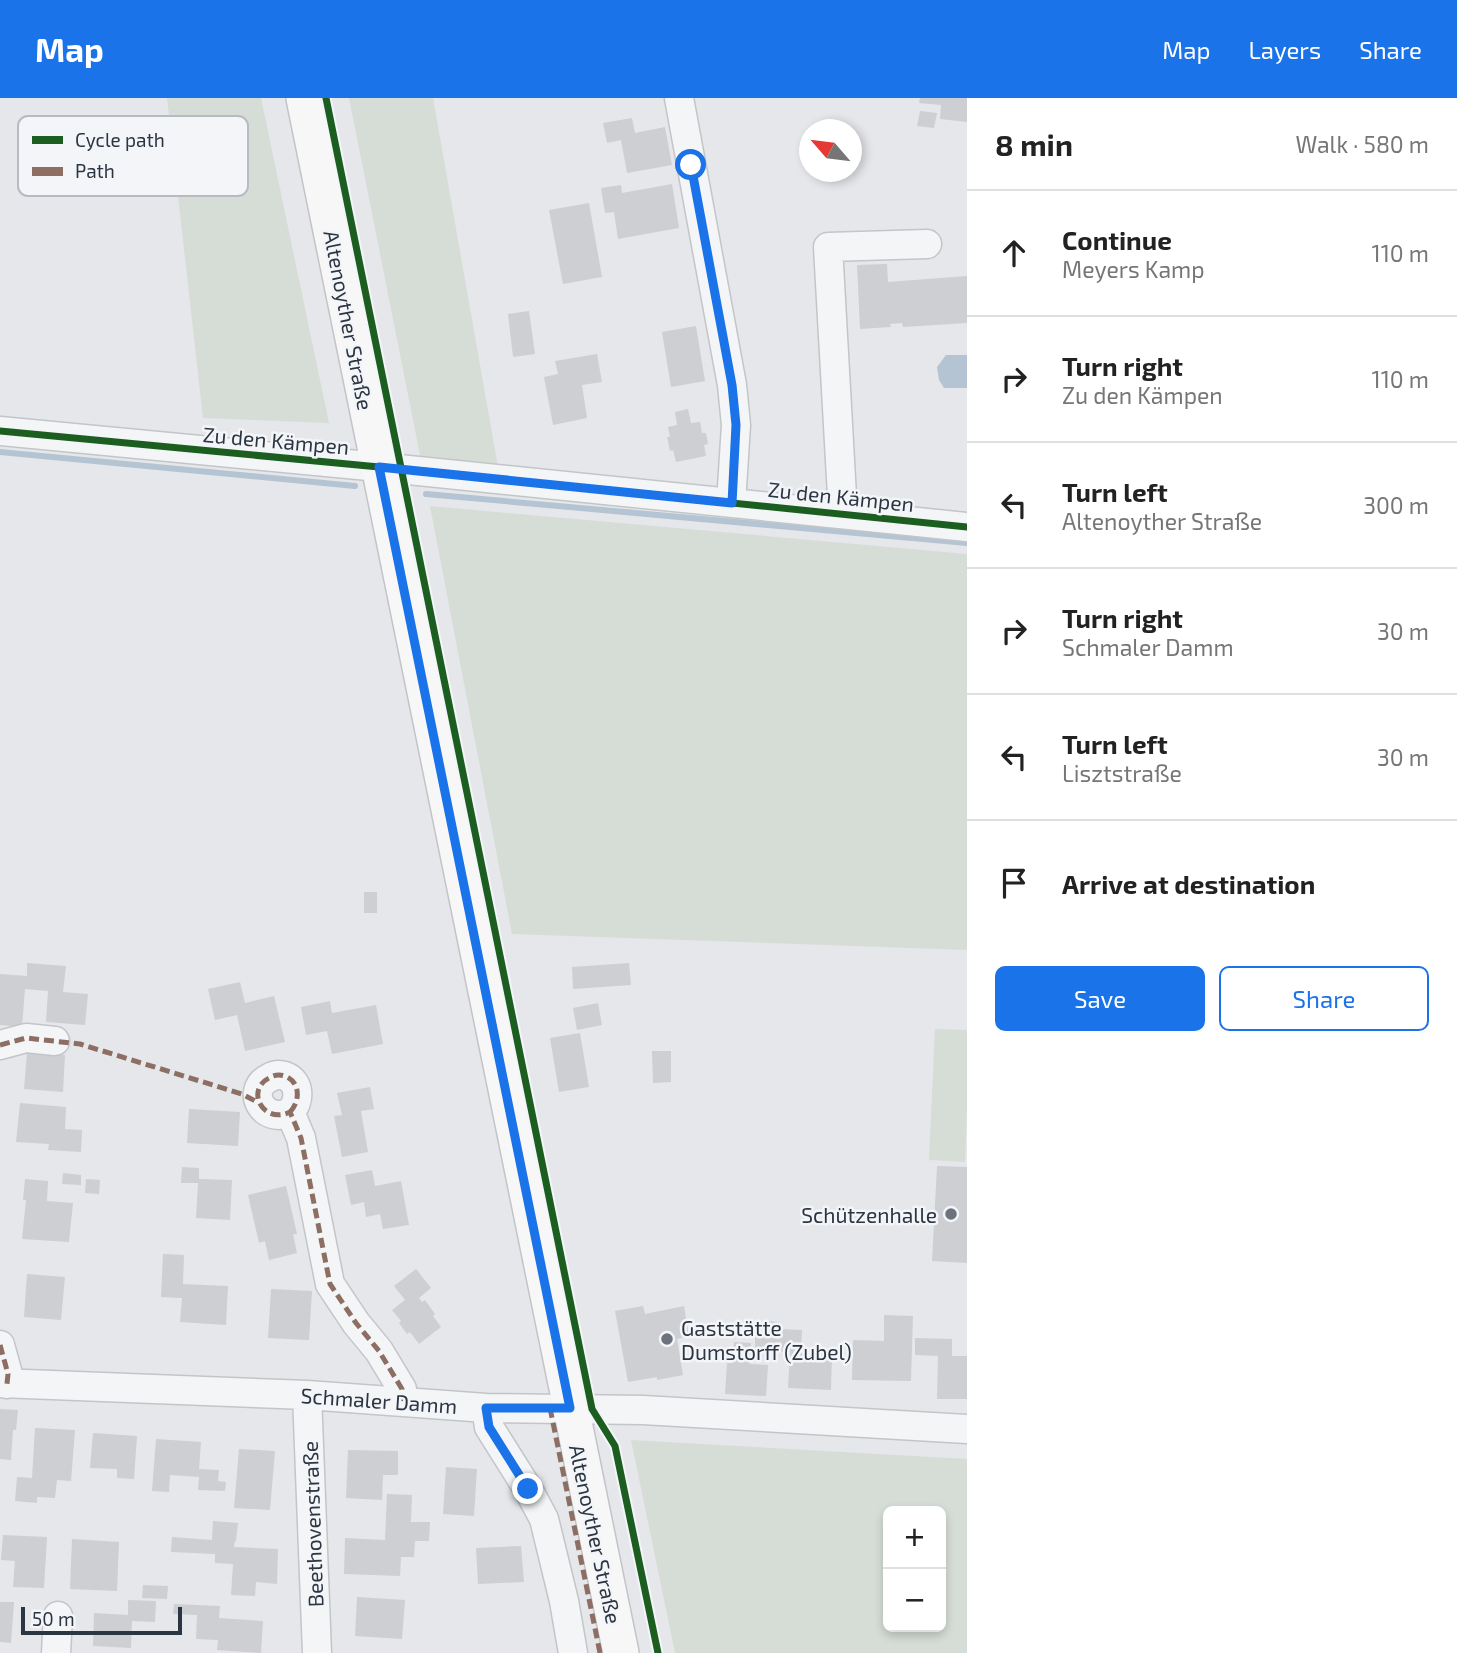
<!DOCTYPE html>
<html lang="en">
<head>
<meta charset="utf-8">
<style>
  body { margin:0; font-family:"Exo 2",sans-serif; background:#f6f6f6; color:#222 }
  .controls { position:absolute; right:21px; bottom:21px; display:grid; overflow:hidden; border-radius:10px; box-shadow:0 4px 10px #0003 }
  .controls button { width:63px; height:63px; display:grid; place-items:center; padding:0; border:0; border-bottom:2px solid #e0e0e0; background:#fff; color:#222; font:35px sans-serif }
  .compass { position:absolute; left:799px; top:21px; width:63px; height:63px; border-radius:50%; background:#fff; box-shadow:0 4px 10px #0003; rotate:298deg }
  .scale { position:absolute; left:21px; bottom:18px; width:161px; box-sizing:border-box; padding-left:7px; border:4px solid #2c3542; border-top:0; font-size:19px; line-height:24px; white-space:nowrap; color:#2c3542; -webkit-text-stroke:5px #f3f5f8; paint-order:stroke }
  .stop { position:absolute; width:21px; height:21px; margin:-16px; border:5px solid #1a73e8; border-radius:50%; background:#fff }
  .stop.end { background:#1a73e8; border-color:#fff; box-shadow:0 2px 7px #0008 }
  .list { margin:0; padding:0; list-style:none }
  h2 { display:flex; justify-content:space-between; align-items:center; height:91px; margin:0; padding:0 28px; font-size:30px }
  h2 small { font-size:23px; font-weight:400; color:#767676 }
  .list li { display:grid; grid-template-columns:46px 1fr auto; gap:21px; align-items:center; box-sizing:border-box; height:126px; padding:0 28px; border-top:2px solid #e0e0e0 }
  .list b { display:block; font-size:26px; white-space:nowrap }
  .list p { margin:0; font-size:23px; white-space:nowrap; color:#767676 }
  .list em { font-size:23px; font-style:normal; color:#767676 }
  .actions { display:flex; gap:14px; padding:21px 28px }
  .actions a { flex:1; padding:16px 0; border:2px solid #1a73e8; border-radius:10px; text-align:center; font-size:24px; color:#1a73e8 }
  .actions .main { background:#1a73e8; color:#fff }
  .icon { flex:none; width:38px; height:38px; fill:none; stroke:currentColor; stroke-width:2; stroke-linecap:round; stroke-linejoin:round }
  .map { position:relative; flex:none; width:967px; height:1555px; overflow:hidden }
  header { display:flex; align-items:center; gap:42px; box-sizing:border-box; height:98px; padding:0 35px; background:#1a73e8; color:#fff }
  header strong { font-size:33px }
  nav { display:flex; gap:38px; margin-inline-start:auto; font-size:24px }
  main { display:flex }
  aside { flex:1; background:#fff }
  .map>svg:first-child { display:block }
  .green { fill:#d6ddd6; fill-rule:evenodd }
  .water { fill:#b5c4d2 }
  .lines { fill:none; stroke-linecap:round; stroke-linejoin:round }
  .stream { stroke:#b5c4d2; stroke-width:6 }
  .building { fill:#cdcfd2 }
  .minor-casing { stroke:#c3c5c8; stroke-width:31 }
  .major-casing { stroke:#c2c4c7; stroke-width:38 }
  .minor { stroke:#f4f5f6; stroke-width:28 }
  .major { stroke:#f7f7f8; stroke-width:35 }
  .quiet { stroke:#8d6e63; stroke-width:5; stroke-dasharray:10 5; stroke-linecap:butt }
  .cycleway-casing { stroke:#f3f5f8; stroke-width:11 }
  .cycleway { stroke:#1b5e20; stroke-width:7 }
  .route { stroke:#1a73e8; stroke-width:9 }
  .poi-dot { fill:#6d737d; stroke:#f3f5f8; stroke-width:2.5 }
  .labels { text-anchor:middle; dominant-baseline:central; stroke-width:5; stroke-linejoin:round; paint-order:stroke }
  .street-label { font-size:21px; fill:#2c3542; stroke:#f3f5f8 }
  .poi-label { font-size:21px; fill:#2c3542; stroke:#f3f5f8; text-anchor:end }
  .key { fill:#f3f5f8; stroke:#b7bbc1; stroke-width:2 }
  .key-label { font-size:19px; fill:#2c3542 }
</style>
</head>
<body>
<header>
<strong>Map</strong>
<nav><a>Map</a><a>Layers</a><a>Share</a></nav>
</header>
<main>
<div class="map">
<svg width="967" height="1555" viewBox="0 0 967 1555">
  <rect width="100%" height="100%" fill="#e5e7ea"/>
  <path class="green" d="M 167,0 L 261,0 L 329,325 L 203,320 Z
    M 349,0 L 433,0 L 498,369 L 421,362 Z
    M 430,408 L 967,456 L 967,852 L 512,836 Z
    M 935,931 L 967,932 L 967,1013 L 965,1064 L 929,1062 Z
    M 631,1342 L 967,1361 L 967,1555 L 675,1555 ZM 888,1413 L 941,1413 L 941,1529 L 888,1529 Z"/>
  <path class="water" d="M 946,257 L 967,257 L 967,290 L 944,290 L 939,282 L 937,269 Z"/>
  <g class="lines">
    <path class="stream" d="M 0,354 L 355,388
      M 426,396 L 967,445"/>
  </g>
  <path class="building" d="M 920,0 L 967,0 L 967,24 L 940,21 L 941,7 L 919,5 Z
    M 920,13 L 937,15 L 934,30 L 917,28 Z
    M 632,20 L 635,35 L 665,29 L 672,67 L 627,75 L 621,42 L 607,45 L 603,25 Z
    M 672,86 L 679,130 L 618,141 L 614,114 L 605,115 L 601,90 L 621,87 L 622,95 Z
    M 589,105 L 602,179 L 563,186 L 549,112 Z
    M 887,166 L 888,184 L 967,178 L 967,225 L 903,229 L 902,225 L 890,226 L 891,229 L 860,231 L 857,167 Z
    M 529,213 L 535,256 L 513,259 L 508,216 Z
    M 696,228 L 705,283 L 671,289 L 662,234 Z
    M 597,256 L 602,284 L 582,287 L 587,320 L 553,327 L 544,279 L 558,276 L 555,263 Z
    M 688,311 L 691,325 L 700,324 L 702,335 L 706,335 L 708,346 L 704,347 L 706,358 L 676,364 L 673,352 L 670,353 L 667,339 L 670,339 L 668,329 L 677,327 L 675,314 Z
    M 364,794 L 377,794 L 377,815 L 364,815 Z
    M 27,865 L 66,868 L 63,894 L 88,896 L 85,927 L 46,924 L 48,893 L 25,891 L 22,929 L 0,927 L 0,876 L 27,878 Z
    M 629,865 L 631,887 L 573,891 L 572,869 Z
    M 240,884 L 245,905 L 274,898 L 285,944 L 245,953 L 237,917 L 215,922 L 208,891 Z
    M 330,903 L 332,915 L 376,907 L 383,946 L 332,956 L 327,933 L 306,937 L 301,909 Z
    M 598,905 L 602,927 L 577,932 L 573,910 Z
    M 580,935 L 589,989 L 559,994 L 550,940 Z
    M 652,953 L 671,953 L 671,984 L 653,985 Z
    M 27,954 L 65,957 L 63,994 L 24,991 Z
    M 370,989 L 374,1011 L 361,1013 L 368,1054 L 342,1059 L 334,1018 L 342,1017 L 337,995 Z
    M 20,1005 L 66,1009 L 65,1031 L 82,1032 L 81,1054 L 48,1052 L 49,1046 L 16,1044 Z
    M 189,1011 L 240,1014 L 238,1048 L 187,1045 Z
    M 937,1068 L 967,1069 L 967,1165 L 932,1163 Z
    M 182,1069 L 199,1070 L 199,1081 L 232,1082 L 230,1122 L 196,1120 L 198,1085 L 181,1085 Z
    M 372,1072 L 375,1088 L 401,1083 L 409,1127 L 383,1131 L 380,1116 L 366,1119 L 364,1104 L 351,1107 L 345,1077 Z
    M 63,1075 L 81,1077 L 81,1087 L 62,1086 Z
    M 25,1081 L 48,1083 L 47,1103 L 73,1105 L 69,1144 L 22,1141 L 26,1102 L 23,1102 Z
    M 86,1081 L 100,1082 L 99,1096 L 85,1095 Z
    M 286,1088 L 297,1136 L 293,1136 L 297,1155 L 269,1162 L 265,1143 L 259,1145 L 248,1097 Z
    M 163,1156 L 184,1157 L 183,1186 L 228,1188 L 226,1227 L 180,1224 L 182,1200 L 161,1199 Z
    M 416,1171 L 431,1190 L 419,1200 L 422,1204 L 425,1202 L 435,1216 L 433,1218 L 441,1229 L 419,1246 L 410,1234 L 407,1236 L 399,1225 L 401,1223 L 392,1212 L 405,1202 L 394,1188 Z
    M 27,1176 L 65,1179 L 61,1222 L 24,1219 Z
    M 271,1191 L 312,1193 L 309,1242 L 268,1240 Z
    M 643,1208 L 645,1216 L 684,1208 L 689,1238 L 677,1241 L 683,1277 L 657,1282 L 657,1279 L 628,1284 L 615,1213 Z
    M 884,1217 L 913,1218 L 911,1283 L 852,1282 L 853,1242 L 884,1243 Z
    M 767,1223 L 779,1224 L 779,1231 L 802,1232 L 801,1255 L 832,1257 L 831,1292 L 788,1290 L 790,1254 L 755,1253 L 755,1236 L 766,1236 Z
    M 915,1240 L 952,1241 L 952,1258 L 967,1258 L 967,1301 L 937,1301 L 938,1258 L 915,1257 Z
    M 734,1244 L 751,1245 L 750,1266 L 768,1267 L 766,1298 L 725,1296 L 727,1265 L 732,1265 Z
    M 0,1311 L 18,1312 L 16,1332 L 13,1332 L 11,1362 L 0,1361 Z
    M 35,1330 L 75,1332 L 71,1383 L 57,1382 L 55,1400 L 37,1399 L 37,1405 L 15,1403 L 17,1379 L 32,1380 Z
    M 93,1335 L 137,1338 L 134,1381 L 117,1380 L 117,1371 L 90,1370 Z
    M 156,1341 L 201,1344 L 199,1371 L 219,1372 L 218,1383 L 226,1384 L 225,1393 L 198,1392 L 199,1379 L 170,1377 L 169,1394 L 152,1393 Z
    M 239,1351 L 275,1353 L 270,1412 L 234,1410 Z
    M 348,1352 L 398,1353 L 398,1377 L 383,1377 L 382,1402 L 346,1400 Z
    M 446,1369 L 477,1371 L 474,1418 L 443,1416 Z
    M 387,1396 L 412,1397 L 411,1424 L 430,1424 L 429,1443 L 415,1443 L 414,1459 L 401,1459 L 400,1478 L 344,1476 L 345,1440 L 385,1442 Z
    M 213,1423 L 238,1425 L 236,1443 L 235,1443 L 234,1449 L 278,1451 L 277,1486 L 256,1484 L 255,1498 L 231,1497 L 233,1466 L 215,1465 L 215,1456 L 171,1454 L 172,1439 L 212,1442 Z
    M 3,1437 L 47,1439 L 44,1490 L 13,1489 L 15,1463 L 1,1462 Z
    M 72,1441 L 119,1444 L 117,1493 L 70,1491 Z
    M 521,1448 L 524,1484 L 478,1486 L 476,1450 Z
    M 143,1487 L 168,1488 L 167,1501 L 142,1500 Z
    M 357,1499 L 405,1502 L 402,1541 L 355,1538 Z
    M 128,1502 L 156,1503 L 155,1524 L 132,1523 L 131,1550 L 93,1548 L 94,1515 L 128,1517 Z
    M 0,1504 L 14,1504 L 11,1545 L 0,1544 Z
    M 174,1506 L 220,1508 L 219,1520 L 263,1523 L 261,1555 L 217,1552 L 218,1542 L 196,1541 L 197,1517 L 173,1516 Z"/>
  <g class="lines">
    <g class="minor-casing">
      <path id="minor" d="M 679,0 L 732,287 L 736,327 L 731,405
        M 0,333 L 379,369 L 967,429
        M 843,416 L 828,149 L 927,146
        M 0,947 L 26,940 L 55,943
        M 290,1014 C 300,1004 301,984 285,978 C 279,976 274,977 269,980 C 245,992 263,1027 290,1014 L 301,1040 L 330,1186 L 356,1225 L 379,1253 L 402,1291 L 401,1303
        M 0,1247 L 8,1276 L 7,1286
        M 0,1285 L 307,1297 L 486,1310 L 643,1312 L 967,1331
        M 307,1297 L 317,1555
        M 486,1310 L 489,1329 L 528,1391 L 544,1421 L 564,1503 L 573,1555
        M 56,1555 L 58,1518"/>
    </g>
    <g class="major-casing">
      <path id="major" d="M 304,0 L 621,1555"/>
    </g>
    <use href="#minor" class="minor"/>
    <use href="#major" class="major"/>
    <path class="quiet" d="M 0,947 L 26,940 L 80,946 L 242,996 L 259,1005
      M 290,1014 C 300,1004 301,984 285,978 C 279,976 274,977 269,980 C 245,992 263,1027 290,1014 L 301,1040 L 330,1186 L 356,1225 L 379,1253 L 402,1291 L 401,1303
      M 0,1247 L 8,1276 L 7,1286
      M 550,1310 L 600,1555"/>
    <g class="cycleway-casing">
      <path id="cycleway" d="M 326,0 L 592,1311 L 615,1348 L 658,1555
        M 0,333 L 379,369 L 967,429"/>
    </g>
    <use href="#cycleway" class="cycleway"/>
  </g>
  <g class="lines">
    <path class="route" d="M 528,1391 L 489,1329 L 486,1310 L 570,1310 L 379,369 L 732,405 L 736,327 L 732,287 L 691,67"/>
  </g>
  <g class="poi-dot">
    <circle cx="951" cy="1116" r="7"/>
    <circle cx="667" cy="1241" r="7"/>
  </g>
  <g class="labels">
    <g class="street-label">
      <text transform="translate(349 222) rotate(79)">Altenoyther Straße</text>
      <text transform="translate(276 342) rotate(5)">Zu den Kämpen</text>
      <text transform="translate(841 398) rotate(6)">Zu den Kämpen</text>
      <text transform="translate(379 1302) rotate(4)">Schmaler Damm</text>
      <text transform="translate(312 1426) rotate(-92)">Beethovenstraße</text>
      <text transform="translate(596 1436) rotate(78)">Altenoyther Straße</text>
    </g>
    <g class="poi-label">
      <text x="937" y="1116">Schützenhalle</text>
      <text x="681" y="1229" text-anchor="start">Gaststätte<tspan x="681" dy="24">Dumstorff (Zubel)</tspan></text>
    </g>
  </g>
  <rect x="18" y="18" width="230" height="80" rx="10" class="key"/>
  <rect x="32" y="38" width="31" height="8" fill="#1b5e20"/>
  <rect x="32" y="69" width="31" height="9" fill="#8d6e63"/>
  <g class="key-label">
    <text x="75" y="49">Cycle path</text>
    <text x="75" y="80">Path</text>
  </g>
</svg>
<div class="controls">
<button>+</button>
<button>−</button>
</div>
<svg class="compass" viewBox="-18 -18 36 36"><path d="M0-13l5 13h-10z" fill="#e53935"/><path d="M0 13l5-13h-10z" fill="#767676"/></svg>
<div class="scale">50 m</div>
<div class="stop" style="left:691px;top:67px"></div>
<div class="stop end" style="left:528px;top:1391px"></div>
</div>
<aside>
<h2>8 min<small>Walk · 580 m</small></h2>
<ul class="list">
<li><svg class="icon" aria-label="ahead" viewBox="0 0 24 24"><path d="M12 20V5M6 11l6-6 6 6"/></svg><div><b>Continue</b><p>Meyers Kamp</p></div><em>110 m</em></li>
<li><svg class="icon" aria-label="right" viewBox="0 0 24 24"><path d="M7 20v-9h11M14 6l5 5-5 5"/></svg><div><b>Turn right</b><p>Zu den Kämpen</p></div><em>110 m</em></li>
<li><svg class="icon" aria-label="left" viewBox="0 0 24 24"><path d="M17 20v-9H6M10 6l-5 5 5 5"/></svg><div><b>Turn left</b><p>Altenoyther Straße</p></div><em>300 m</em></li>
<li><svg class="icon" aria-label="right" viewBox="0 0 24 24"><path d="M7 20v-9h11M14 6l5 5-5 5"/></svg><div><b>Turn right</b><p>Schmaler Damm</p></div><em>30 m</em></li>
<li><svg class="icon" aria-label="left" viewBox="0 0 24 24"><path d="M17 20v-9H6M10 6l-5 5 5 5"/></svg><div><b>Turn left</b><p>Lisztstraße</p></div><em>30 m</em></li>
<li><svg class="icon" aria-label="arrive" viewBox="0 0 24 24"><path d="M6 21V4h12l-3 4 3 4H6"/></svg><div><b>Arrive at destination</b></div></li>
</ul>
<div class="actions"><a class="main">Save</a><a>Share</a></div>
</aside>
</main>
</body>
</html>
